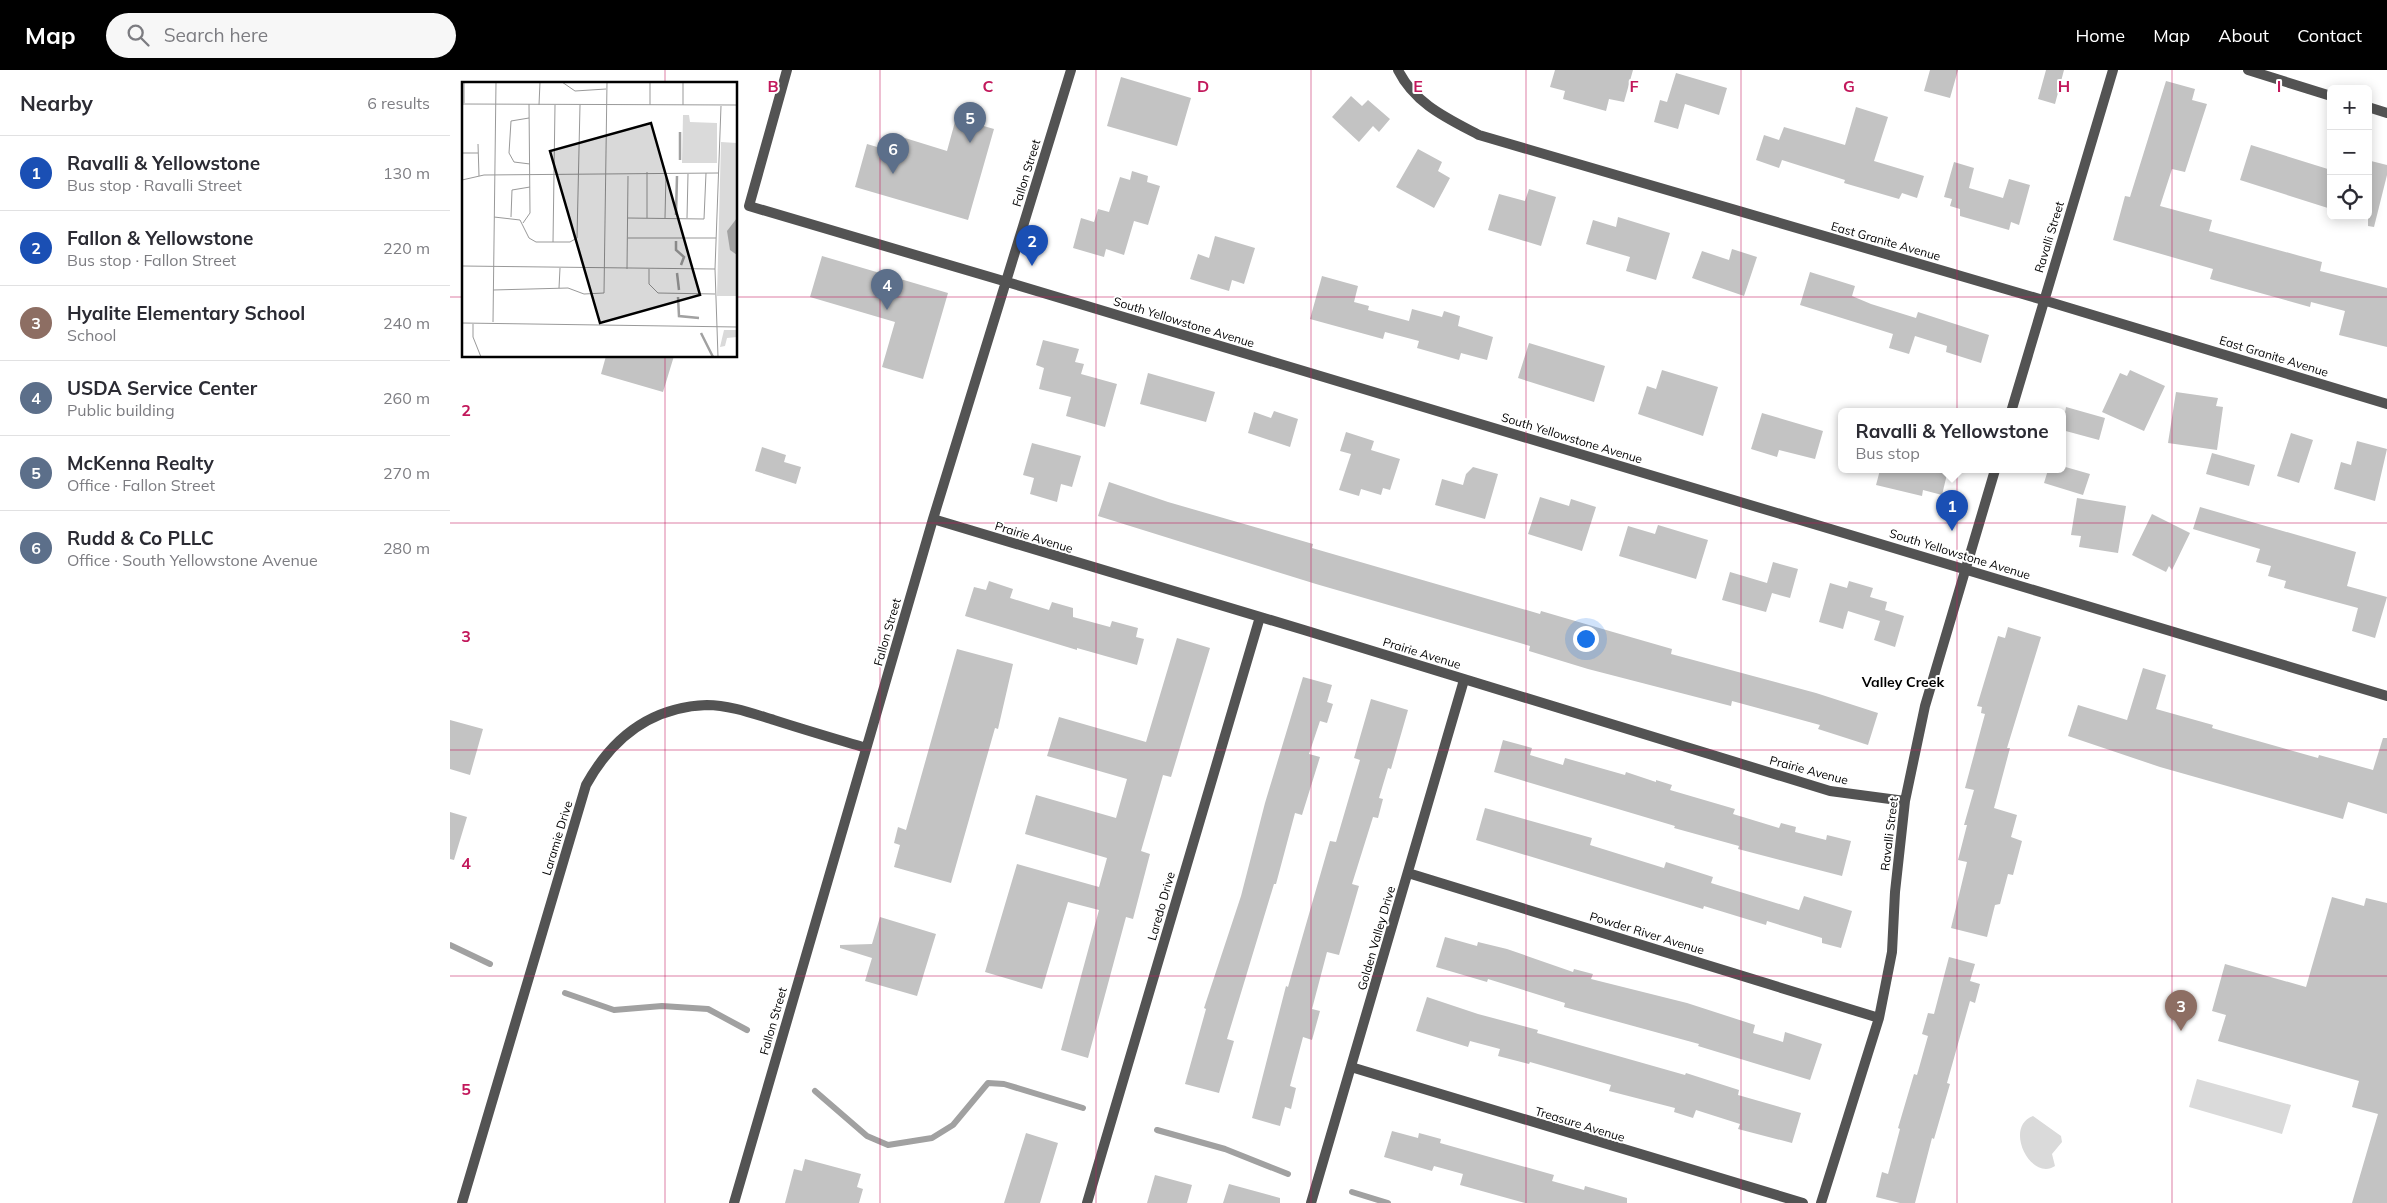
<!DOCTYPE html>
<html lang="en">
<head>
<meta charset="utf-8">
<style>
  body { margin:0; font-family:Mulish,sans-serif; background:#f7f7f7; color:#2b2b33 }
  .controls { position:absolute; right:15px; top:15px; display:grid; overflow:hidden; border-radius:8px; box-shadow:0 2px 12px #0003 }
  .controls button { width:45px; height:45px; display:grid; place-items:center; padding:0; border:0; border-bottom:1px solid #e1e1e2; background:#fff; color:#2b2b33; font:25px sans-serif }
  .you { position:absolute; left:1135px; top:568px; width:18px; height:18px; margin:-12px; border:4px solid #fff; border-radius:50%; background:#1a73e8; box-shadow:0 0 0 8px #1a73e833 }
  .badge { display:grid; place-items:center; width:32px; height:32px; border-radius:50%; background:#000; color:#fff; font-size:16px; font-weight:700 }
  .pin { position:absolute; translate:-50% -41px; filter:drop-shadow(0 1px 2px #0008) }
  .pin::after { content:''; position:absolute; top:26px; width:18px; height:15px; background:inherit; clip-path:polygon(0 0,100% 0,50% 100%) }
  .popup { position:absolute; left:1388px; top:338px; width:228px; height:65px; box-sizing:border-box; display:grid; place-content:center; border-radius:8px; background:#fff; filter:drop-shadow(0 1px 4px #0005); font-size:16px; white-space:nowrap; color:#7c7c81 }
  .popup b { font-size:19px; color:#2b2b33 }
  .popup::after { content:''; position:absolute; left:50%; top:100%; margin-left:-10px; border:10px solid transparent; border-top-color:#fff }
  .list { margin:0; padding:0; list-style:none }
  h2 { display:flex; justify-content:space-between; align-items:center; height:65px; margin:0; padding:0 20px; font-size:21px }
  h2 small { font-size:16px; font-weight:400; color:#7c7c81 }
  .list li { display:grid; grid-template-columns:32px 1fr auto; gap:15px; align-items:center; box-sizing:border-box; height:75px; padding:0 20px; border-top:1px solid #e1e1e2 }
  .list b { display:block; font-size:19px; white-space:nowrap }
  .list p { margin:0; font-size:16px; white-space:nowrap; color:#7c7c81 }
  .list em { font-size:16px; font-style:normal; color:#7c7c81 }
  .icon { flex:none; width:28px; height:28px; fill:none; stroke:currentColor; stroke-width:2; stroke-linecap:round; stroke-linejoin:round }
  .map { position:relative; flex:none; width:1937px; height:1133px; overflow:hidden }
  header { display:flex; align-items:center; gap:30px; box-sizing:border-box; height:70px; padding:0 25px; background:#000; color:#fff }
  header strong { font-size:24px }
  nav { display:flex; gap:28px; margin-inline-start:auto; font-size:18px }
  .search { width:350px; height:45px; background:#f7f7f7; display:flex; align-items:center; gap:12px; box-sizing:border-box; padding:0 18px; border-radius:28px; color:#7c7c81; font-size:19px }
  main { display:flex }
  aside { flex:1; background:#fff }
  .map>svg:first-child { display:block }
  .green { fill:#dadada }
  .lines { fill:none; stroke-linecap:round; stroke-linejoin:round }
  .stream { stroke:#a1a1a1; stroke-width:6 }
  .building { fill:#c3c3c3 }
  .minor { stroke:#535353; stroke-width:10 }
  .grid { fill:none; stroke:#c2185b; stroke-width:1; stroke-opacity:0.55 }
  .labels { text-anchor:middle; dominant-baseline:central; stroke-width:4; stroke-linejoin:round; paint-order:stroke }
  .street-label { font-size:12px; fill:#000; stroke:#fff }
  .neighbourhood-label { font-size:14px; font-weight:bold; fill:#000; stroke:#fff }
  .inset-river { fill:none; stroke:#a1a1a1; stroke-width:2.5 }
  .inset-road { fill:none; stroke:#999; stroke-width:1 }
  .view { fill:#000; fill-opacity:0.15; stroke:#000; stroke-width:2.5 }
  .inset-edge { fill:none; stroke:#000; stroke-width:2.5 }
  .grid-label { font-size:16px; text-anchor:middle; font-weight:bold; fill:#c2185b; stroke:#fff; stroke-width:4; stroke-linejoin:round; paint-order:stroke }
</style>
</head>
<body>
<header>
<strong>Map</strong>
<div class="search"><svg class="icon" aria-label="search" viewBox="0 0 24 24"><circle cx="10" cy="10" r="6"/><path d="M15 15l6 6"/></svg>Search here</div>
<nav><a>Home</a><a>Map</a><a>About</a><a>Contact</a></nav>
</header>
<main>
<aside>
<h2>Nearby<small>6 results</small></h2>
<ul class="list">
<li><span class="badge" style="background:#1a4fb4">1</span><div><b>Ravalli &amp; Yellowstone</b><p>Bus stop · Ravalli Street</p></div><em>130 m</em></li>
<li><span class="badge" style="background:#1a4fb4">2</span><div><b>Fallon &amp; Yellowstone</b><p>Bus stop · Fallon Street</p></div><em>220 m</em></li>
<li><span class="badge" style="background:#8d6e63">3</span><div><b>Hyalite Elementary School</b><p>School</p></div><em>240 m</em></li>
<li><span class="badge" style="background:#5c6f8a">4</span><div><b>USDA Service Center</b><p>Public building</p></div><em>260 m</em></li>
<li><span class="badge" style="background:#5c6f8a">5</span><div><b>McKenna Realty</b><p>Office · Fallon Street</p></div><em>270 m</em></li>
<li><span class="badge" style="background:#5c6f8a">6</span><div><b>Rudd &amp; Co PLLC</b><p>Office · South Yellowstone Avenue</p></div><em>280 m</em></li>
</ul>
</aside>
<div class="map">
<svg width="1937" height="1133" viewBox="0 0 1937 1133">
  <rect width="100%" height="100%" fill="#fff"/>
  <path class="green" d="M 1747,1009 L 1841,1035 L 1832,1064 L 1739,1037 Z
    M 1583,1046 L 1611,1066 L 1612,1072 L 1602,1084 L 1605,1096 C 1581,1112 1553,1057 1583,1046 Z"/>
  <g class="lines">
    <path class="stream" d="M 0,875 L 40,894
      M 115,923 L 164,940 L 212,936 L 258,939 L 297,960
      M 365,1021 L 417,1066 L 438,1075 L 482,1068 L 503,1055 L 538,1013 L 554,1014 L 633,1038
      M 707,1060 L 775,1079 L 838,1104
      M 902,1122 L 938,1133"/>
  </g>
  <path class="building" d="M 1105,0 L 1183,0 L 1174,32 L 1159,29 L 1156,41 L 1113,29 L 1115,21 L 1100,17 Z
    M 1480,0 L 1508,0 L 1500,28 L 1474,21 Z
    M 1596,0 L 1614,0 L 1605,34 L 1588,29 Z
    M 1226,3 L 1277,18 L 1269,45 L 1235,34 L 1228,59 L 1204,52 L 1210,30 L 1217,32 Z
    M 671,7 L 741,28 L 727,76 L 657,56 Z
    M 1716,11 L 1745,19 L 1742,30 L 1757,34 L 1735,102 L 1722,99 L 1710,136 L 1762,150 L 1759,161 L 1872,192 L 1870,201 L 1937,218 L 1937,277 L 1889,265 L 1895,241 L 1861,232 L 1860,237 L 1760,209 L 1763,199 L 1663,170 L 1675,126 L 1680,127 Z
    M 901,26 L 912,36 L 918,30 L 940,49 L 929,62 L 923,56 L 909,72 L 882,47 Z
    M 1406,37 L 1438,47 L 1424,91 L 1474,106 L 1467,128 L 1452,123 L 1449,129 L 1394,113 L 1395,110 L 1332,90 L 1329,98 L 1306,90 L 1314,65 L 1329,70 L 1334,57 L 1395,75 Z
    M 506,48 L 544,59 L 518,150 L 405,117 L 417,74 L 451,84 L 455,68 L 497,81 Z
    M 1801,75 L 1881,100 L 1881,139 L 1790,110 Z
    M 968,79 L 992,92 L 988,101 L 1000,108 L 984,138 L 946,117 Z
    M 1921,91 L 1937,95 L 1937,105 L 1924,157 L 1918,156 L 1918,100 Z
    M 1504,92 L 1524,98 L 1519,118 L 1553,128 L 1559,109 L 1580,115 L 1569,155 L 1561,152 L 1559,160 L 1510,146 L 1510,139 L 1500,136 L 1502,129 L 1494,127 Z
    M 682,101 L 698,106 L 697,112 L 710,116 L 698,155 L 684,151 L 674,185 L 656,179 L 654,187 L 623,178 L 631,148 L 644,152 L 648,139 L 659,142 L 670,107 L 680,110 Z
    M 1079,119 L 1106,127 L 1091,176 L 1038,160 L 1049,124 L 1075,131 Z
    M 1168,147 L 1220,163 L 1206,210 L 1176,201 L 1180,187 L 1136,174 L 1143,150 L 1166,157 Z
    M 765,166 L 805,178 L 794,214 L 782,210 L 779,221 L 740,209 L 748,184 L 759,188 Z
    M 1282,179 L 1307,187 L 1294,226 L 1242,208 L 1252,181 L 1279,190 Z
    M 372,186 L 498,223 L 473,309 L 432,297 L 445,252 L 360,227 Z
    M 1360,202 L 1405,216 L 1402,226 L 1421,234 L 1466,248 L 1468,242 L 1539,265 L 1531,293 L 1496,282 L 1497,276 L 1465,266 L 1459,284 L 1439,278 L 1443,264 L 1350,235 Z
    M 872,206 L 908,216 L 904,232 L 919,236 L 918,240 L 959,251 L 962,239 L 992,247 L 994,241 L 1010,246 L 1008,256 L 1043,267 L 1037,290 L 1011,283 L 1009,290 L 967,278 L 969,271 L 935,262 L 933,269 L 860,249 Z
    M 593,270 L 629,279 L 625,292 L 634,294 L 631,304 L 667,314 L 655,357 L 616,346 L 621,327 L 589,319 L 594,298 L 586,295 Z
    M 1079,273 L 1155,296 L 1144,332 L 1068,308 Z
    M 156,286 L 224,286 L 213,322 L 151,304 Z
    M 1212,300 L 1268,317 L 1253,366 L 1188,344 L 1197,316 L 1206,319 Z
    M 1680,300 L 1715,316 L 1694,361 L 1652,342 L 1670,303 L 1677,306 Z
    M 698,303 L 765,322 L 756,352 L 690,334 Z
    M 1726,322 L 1768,328 L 1766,336 L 1773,337 L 1767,380 L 1718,373 Z
    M 1616,337 L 1655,348 L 1649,370 L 1612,360 Z
    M 824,341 L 848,349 L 840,377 L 798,363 L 804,342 L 821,348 Z
    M 1312,343 L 1373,361 L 1365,389 L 1329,380 L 1327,387 L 1301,379 Z
    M 896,362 L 924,371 L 921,380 L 950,389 L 940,420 L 933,418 L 931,425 L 911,419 L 909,426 L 889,420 L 901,384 L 890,381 Z
    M 1841,363 L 1863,370 L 1849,413 L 1827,406 Z
    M 1907,371 L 1937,379 L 1925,431 L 1884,419 L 1891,392 L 1901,395 Z
    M 582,373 L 631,386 L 622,417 L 611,414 L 607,432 L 580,424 L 584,408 L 573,405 Z
    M 312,377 L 336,385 L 334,392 L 351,397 L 346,414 L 305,401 Z
    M 1762,383 L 1805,395 L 1799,416 L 1756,404 Z
    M 1612,396 L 1640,404 L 1633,425 L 1594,413 L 1598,400 L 1612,400 Z
    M 1023,397 L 1048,404 L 1035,449 L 985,435 L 992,409 L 1013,415 L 1016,404 Z
    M 1430,400 L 1498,400 L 1492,425 L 1473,420 L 1472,426 L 1426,415 Z
    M 659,412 L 718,432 L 863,474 L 862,478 L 1090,544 L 1091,541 L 1163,562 L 1222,579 L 1221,584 L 1366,623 L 1428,643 L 1418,675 L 1368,659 L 1370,655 L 1282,631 L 1281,636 L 1138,599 L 1079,581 L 1080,576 L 866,514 L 648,446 Z
    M 1090,427 L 1119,436 L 1121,429 L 1146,437 L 1132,481 L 1078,464 Z
    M 1627,428 L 1676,436 L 1668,483 L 1629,477 L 1631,466 L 1621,465 Z
    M 1750,437 L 1906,482 L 1897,516 L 1937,527 L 1925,568 L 1902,561 L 1908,538 L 1834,518 L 1836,511 L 1818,506 L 1821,496 L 1806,492 L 1810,479 L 1743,459 Z
    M 1702,444 L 1740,463 L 1722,500 L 1719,496 L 1716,502 L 1682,485 Z
    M 1208,455 L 1258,470 L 1246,509 L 1169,486 L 1178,456 L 1205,464 Z
    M 1323,492 L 1348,499 L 1340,528 L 1322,523 L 1316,542 L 1272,530 L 1280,502 L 1317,513 Z
    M 539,511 L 563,519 L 560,528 L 599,540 L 602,532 L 623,538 L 623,547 L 660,557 L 662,551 L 688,558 L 686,567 L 694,569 L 687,595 L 627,578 L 627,580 L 515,546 L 524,517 L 536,520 Z
    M 1399,511 L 1423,518 L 1420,527 L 1437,532 L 1435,540 L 1454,546 L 1445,577 L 1424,570 L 1430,551 L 1398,541 L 1393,559 L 1369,552 L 1380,513 L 1397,518 Z
    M 1558,557 L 1591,567 L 1557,678 L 1560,678 L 1544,738 L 1567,745 L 1561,767 L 1572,771 L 1563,805 L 1558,804 L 1550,834 L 1545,835 L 1537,867 L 1501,858 L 1517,792 L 1508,790 L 1517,755 L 1514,755 L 1524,720 L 1515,718 L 1535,644 L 1531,643 L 1532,637 L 1527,636 L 1548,566 L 1555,568 Z
    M 727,568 L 760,578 L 721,707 L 713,705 L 691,781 L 700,784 L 683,849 L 676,847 L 638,988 L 611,980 L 649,840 L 618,832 L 592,919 L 535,902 L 567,794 L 649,817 L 657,788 L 575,764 L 586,725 L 666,748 L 677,709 L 597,686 L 609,647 L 696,672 Z
    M 507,579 L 563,594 L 548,659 L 545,658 L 501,813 L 444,797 L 450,775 L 444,773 L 448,757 L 456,760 Z
    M 1693,598 L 1716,605 L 1706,639 L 1763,655 L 1762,658 L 1868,688 L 1869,685 L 1923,700 L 1933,668 L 1937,668 L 1937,744 L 1898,732 L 1893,749 L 1710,697 L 1618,666 L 1628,635 L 1677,650 Z
    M 853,607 L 882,615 L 877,632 L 883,634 L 877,653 L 870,651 L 859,684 L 870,687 L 852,745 L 845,743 L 826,814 L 824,814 L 777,969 L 784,971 L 769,1023 L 735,1014 L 756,939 L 754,938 L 791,826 L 815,733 Z
    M 921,629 L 958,640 L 941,699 L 938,698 L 929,728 L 933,729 L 928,748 L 923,747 L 902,814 L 909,816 L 889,885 L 877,882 L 862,939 L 870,941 L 862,970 L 853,967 L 840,1016 L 846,1018 L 841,1039 L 835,1037 L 830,1056 L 802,1048 L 836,916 L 838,917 L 880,771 L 886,772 L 910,690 L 904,688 Z
    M 0,650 L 33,659 L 20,705 L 0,699 Z
    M 1053,670 L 1082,678 L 1080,685 L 1113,695 L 1115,688 L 1175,705 L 1176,702 L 1206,712 L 1206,710 L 1222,715 L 1220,720 L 1285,739 L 1283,744 L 1329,758 L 1331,753 L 1346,757 L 1345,762 L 1376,770 L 1377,765 L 1401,771 L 1392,806 L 1288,779 L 1289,776 L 1224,758 L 1225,756 L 1044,702 Z
    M 1035,738 L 1142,768 L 1140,775 L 1214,798 L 1216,792 L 1263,807 L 1261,813 L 1349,840 L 1354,826 L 1402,841 L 1391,878 L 1372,873 L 1372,868 L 1317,851 L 1316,855 L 1254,836 L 1253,839 L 1026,770 Z
    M 0,742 L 17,747 L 4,790 L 0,789 Z
    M 1882,827 L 1914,836 L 1916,828 L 1937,833 L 1937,1133 L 1902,1133 L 1928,1044 L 1902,1037 L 1909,1011 L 1768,971 L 1776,945 L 1762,941 L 1775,894 L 1856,917 Z
    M 430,847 L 486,864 L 467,926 L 415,911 L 422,888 L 390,878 L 390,875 L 422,874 Z
    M 995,867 L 1027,876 L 1028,872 L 1057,879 L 1123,902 L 1124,899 L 1143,904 L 1141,909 L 1237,933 L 1305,955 L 1303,963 L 1333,972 L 1335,962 L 1372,974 L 1360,1010 L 1248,976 L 1249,974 L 1114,937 L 1115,933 L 1038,909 L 1037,912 L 986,897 Z
    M 1499,887 L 1525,894 L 1520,911 L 1530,914 L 1525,933 L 1520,931 L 1497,1013 L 1500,1014 L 1484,1069 L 1482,1068 L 1465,1133 L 1450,1133 L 1426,1127 L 1432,1102 L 1438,1104 L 1450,1059 L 1448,1058 L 1464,1004 L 1467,1005 L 1478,966 L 1472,964 L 1478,943 L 1484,944 Z
    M 977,927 L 1028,944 L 1088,960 L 1087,963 L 1235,1005 L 1236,1003 L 1289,1020 L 1288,1025 L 1351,1043 L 1342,1073 L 1288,1059 L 1290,1054 L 1246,1040 L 1243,1048 L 1224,1042 L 1225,1038 L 1159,1021 L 1161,1015 L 1080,992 L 1079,994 L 1048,986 L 1050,979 L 1020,971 L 1018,977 L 966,961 Z
    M 942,1061 L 968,1068 L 969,1063 L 991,1069 L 990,1073 L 1104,1105 L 1102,1111 L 1134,1120 L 1135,1116 L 1177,1128 L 1177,1133 L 1075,1133 L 1010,1115 L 1013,1104 L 984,1096 L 982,1101 L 934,1087 Z
    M 576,1063 L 608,1073 L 590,1133 L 554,1133 Z
    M 355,1089 L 411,1104 L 407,1117 L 413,1119 L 409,1133 L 335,1133 L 344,1099 L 352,1101 Z
    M 705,1105 L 742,1115 L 737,1133 L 697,1133 Z
    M 779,1114 L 830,1128 L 830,1133 L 773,1133 Z"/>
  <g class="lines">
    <path class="minor" d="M 337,0 L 299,136 L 557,212 L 1937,626
      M 948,0 C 965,34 997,48 1029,65 L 1593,230 L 1937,334
      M 1798,0 L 1881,26
      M 1918,37 L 1937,43
      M 1561,342 L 1663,0
      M 483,449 L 854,560 L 1380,721 L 1455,731
      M 958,803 L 1429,948
      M 901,997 L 1353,1133
      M 12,1133 L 136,715 C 162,668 201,637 257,635 C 279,635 304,644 324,650 C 355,660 386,669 416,678
      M 284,1133 L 483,449 L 621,0
      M 637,1133 L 810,547
      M 861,1133 L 1014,610
      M 1371,1133 L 1429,948 L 1442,882 L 1445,822 L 1455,731 L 1475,636 L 1545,400"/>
  </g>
  <path class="grid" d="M 215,0 L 215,14M 430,0 L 430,1133M 646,0 L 646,1133M 861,0 L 861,1133M 1076,0 L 1076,1133M 1291,0 L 1291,1133M 1507,0 L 1507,1133M 1722,0 L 1722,1133M 0,227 L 14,227M 286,227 L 1937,227M 215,286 L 215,1133M 0,453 L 1937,453M 0,680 L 1937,680M 0,906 L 1937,906"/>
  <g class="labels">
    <g class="street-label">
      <text transform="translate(576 103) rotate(-73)">Fallon Street</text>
      <text transform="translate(1599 167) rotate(-73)">Ravalli Street</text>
      <text transform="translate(1436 171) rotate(16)">East Granite Avenue</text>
      <text transform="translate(734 252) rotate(17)">South Yellowstone Avenue</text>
      <text transform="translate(1824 286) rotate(17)">East Granite Avenue</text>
      <text transform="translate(1122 368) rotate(17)">South Yellowstone Avenue</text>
      <text transform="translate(584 467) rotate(17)">Prairie Avenue</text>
      <text transform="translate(1510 484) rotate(17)">South Yellowstone Avenue</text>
      <text transform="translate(437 562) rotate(-74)">Fallon Street</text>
      <text transform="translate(972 583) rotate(17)">Prairie Avenue</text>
      <text transform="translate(1359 700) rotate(15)">Prairie Avenue</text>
      <text transform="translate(1439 764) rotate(-83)">Ravalli Street</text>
      <text transform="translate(107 768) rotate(-73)">Laramie Drive</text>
      <text transform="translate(711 836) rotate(-74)">Laredo Drive</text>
      <text transform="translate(1197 863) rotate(17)">Powder River Avenue</text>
      <text transform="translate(926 868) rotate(-74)">Golden Valley Drive</text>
      <text transform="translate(323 951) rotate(-74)">Fallon Street</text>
      <text transform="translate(1130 1054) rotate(17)">Treasure Avenue</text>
    </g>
    <g class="neighbourhood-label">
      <text x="1453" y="612">Valley Creek</text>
    </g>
  </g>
  <g transform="translate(12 12)">
    <rect width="275" height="275" fill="#fff"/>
    <path d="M 221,33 L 227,33 L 228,40 L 255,41 L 255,81 L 220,81 ZM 259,60 L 275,61 L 275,214 L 255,214 ZM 262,248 L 275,248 L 275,255 L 265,256 L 263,264 L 258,265 Z" fill="#dadada"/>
    <path d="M 275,136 L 275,173 L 268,168 L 265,149 Z" fill="#a1a1a1"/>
    <path class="inset-river" d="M 218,78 L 218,50M 214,133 L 215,94M 214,159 L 214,168 L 222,175 L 219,183M 215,191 L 217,208M 216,215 L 217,234 L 237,236M 239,251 L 251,275"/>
    <path class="inset-road" d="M 100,0 L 113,9 L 144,7M 221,0 L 221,23M 2,21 L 2,0M 0,22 L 275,23M 77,23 L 78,0M 188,23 L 188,0M 67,36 L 49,39 L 47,71 L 52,80 L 68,82M 16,62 L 17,94M 0,71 L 16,71M 0,98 L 22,93 L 256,91M 32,135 L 58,138 L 67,156 L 74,160 L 108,160 L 115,156 L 118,23M 49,135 L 50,108 L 68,105M 166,136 L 242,137 L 244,91M 185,136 L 185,90M 203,136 L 204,91M 225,136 L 226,92M 61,141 L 68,131 L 67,22M 166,156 L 254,156M 91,160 L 93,23M 0,184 L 253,187M 165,187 L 166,94M 187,187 L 187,202 L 196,211 L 253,212M 97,206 L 98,186M 31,208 L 106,206 L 122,212 L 142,211 L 145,0M 31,240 L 34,0M 0,241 L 275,245M 11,242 L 11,255 L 19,275M 256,275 L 253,187 L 259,24"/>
    <path class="view" d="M 189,41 L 238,213 L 138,241 L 88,69 Z"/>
    <rect width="275" height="275" class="inset-edge"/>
  </g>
  <g class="grid-label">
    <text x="323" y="22">B</text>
    <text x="538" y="22">C</text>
    <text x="753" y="22">D</text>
    <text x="968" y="22">E</text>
    <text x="1184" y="22">F</text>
    <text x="1399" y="22">G</text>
    <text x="1614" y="22">H</text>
    <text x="1829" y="22">I</text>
    <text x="16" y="346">2</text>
    <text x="16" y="572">3</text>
    <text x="16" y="799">4</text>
    <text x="16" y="1025">5</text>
  </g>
</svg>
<div class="controls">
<button>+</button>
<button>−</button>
<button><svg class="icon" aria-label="locate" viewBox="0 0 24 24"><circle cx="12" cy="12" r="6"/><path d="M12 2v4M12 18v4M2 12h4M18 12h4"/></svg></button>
</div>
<div class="you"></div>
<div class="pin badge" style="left:1502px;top:461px;background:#1a4fb4">1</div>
<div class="popup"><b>Ravalli &amp; Yellowstone</b>Bus stop</div>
<div class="pin badge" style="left:582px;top:196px;background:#1a4fb4">2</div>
<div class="pin badge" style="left:1731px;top:961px;background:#8d6e63">3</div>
<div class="pin badge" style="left:437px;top:240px;background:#5c6f8a">4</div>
<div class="pin badge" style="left:520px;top:73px;background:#5c6f8a">5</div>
<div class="pin badge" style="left:443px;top:104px;background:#5c6f8a">6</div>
</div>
</main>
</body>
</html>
